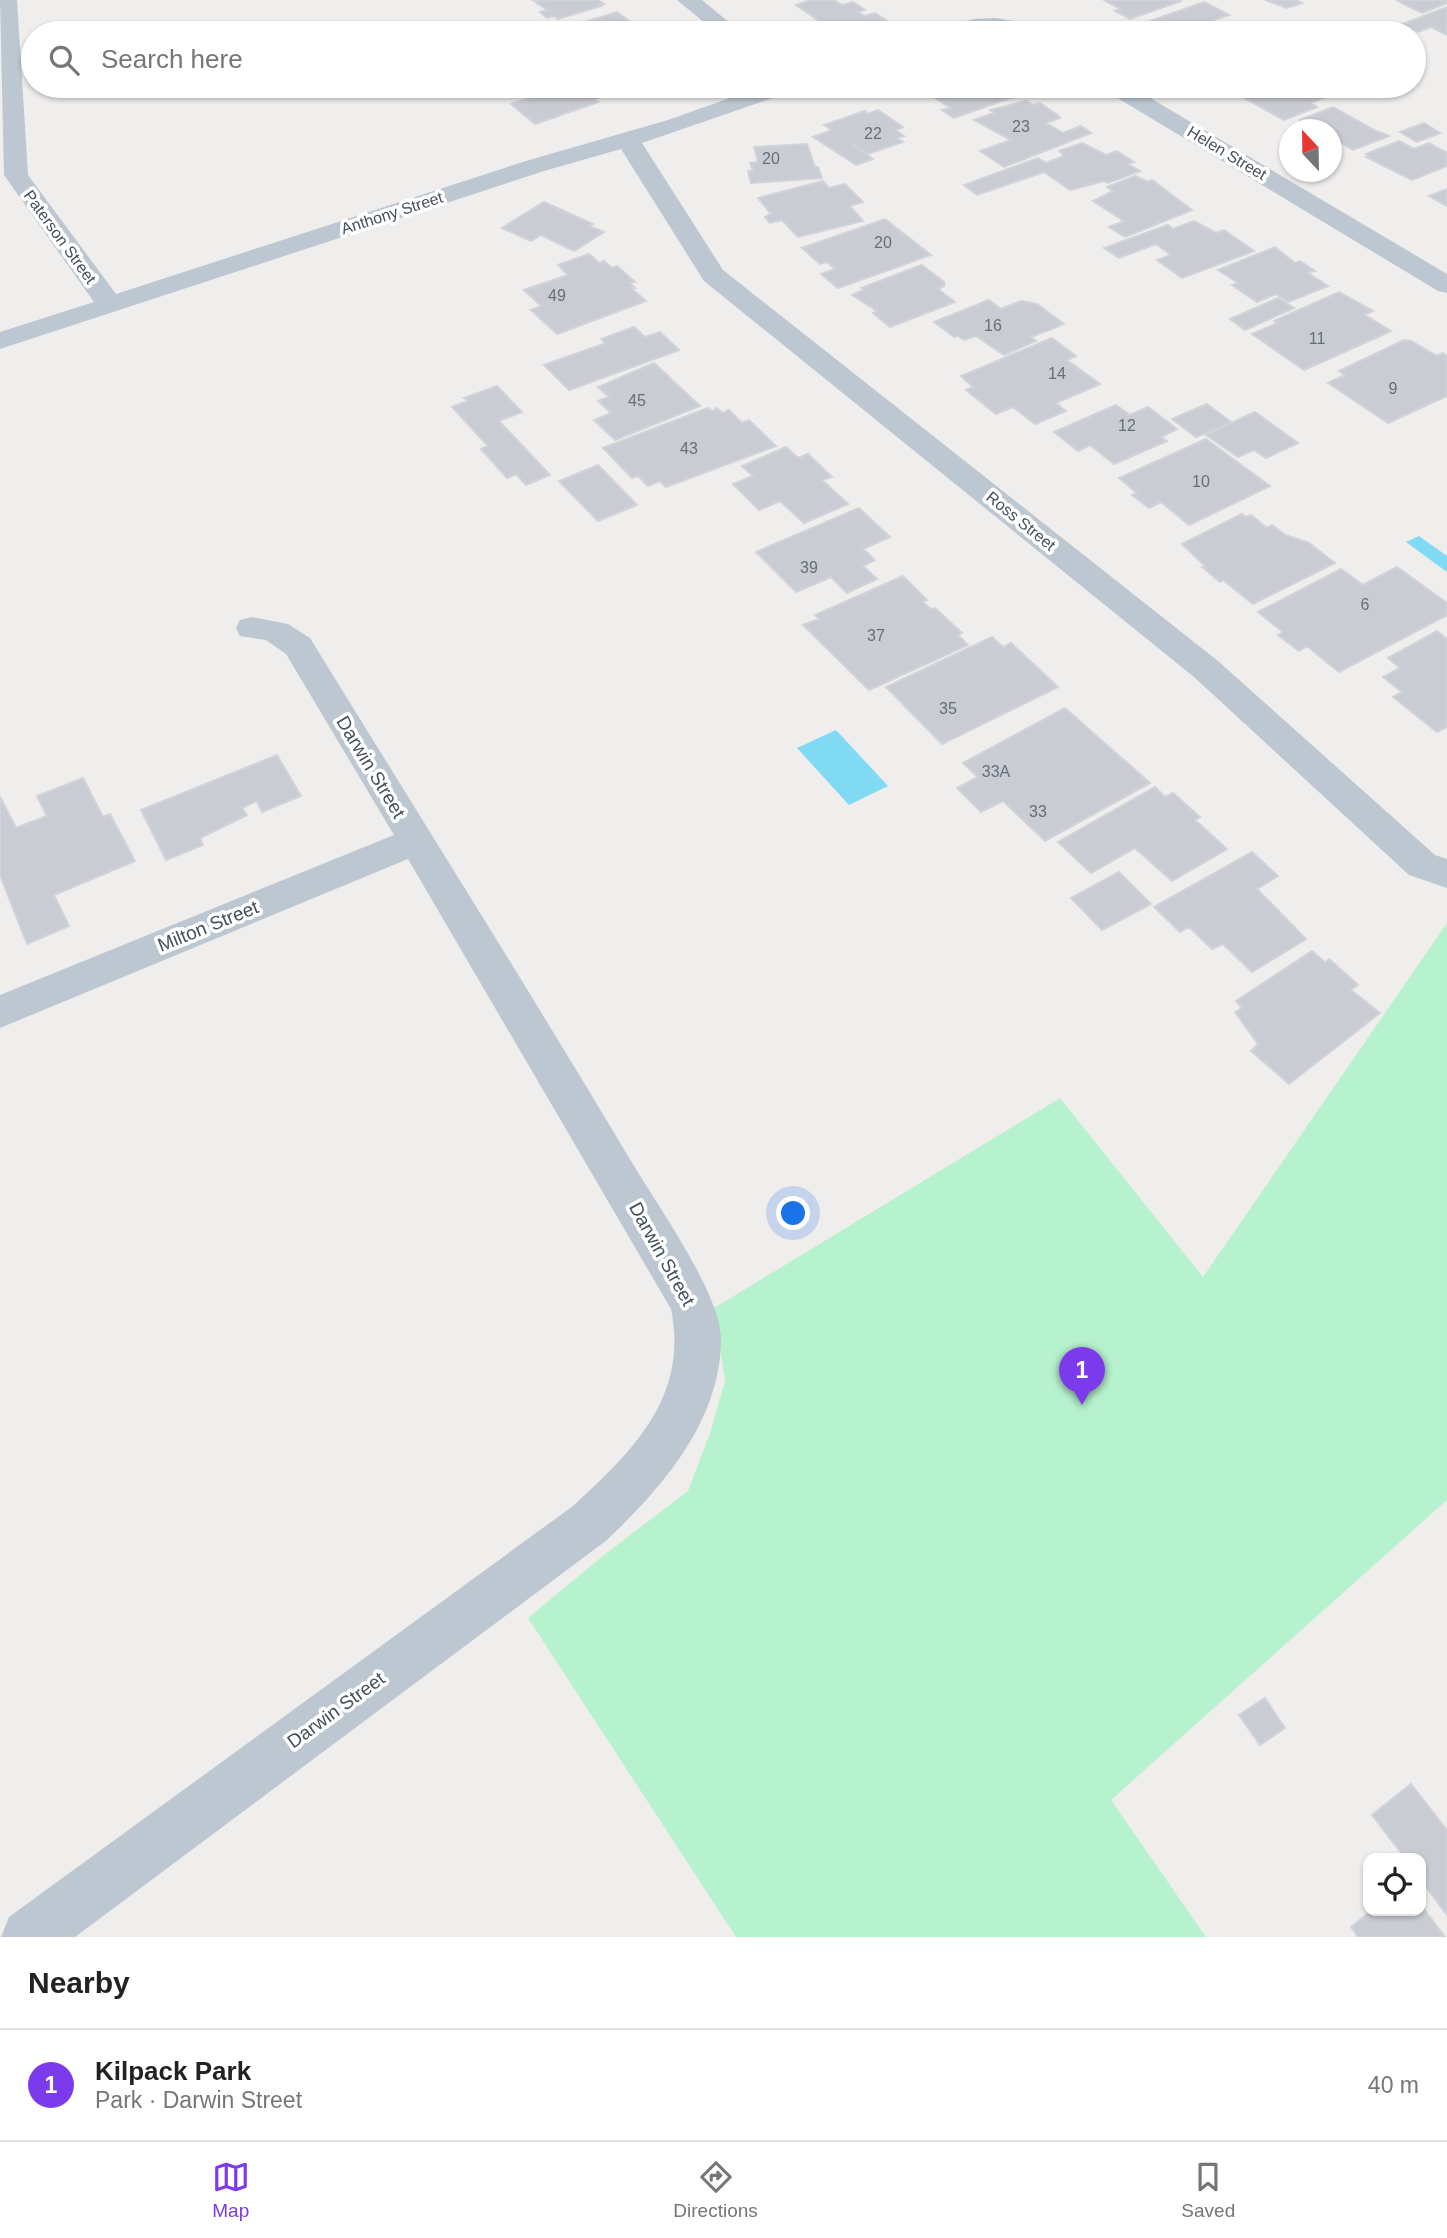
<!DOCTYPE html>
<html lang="en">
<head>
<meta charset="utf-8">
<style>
  body { margin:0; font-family:Arial,sans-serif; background:#f2f2f2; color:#222 }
  .controls { position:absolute; right:21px; bottom:21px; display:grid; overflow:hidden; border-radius:14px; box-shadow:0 2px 5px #0004 }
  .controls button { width:63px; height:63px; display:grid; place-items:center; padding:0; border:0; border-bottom:2px solid #e0e0e0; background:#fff; color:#222; font:35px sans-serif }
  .compass { position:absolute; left:1279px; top:119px; width:63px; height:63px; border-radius:50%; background:#fff; box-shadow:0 2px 5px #0004; rotate:338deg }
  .you { position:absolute; left:794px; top:1214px; width:24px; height:24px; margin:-18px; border:5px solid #fff; border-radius:50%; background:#1a73e8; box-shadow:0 0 0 10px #1a73e833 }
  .badge { display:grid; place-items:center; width:46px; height:46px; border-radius:50%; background:#7c3aed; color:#fff; font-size:23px; font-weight:700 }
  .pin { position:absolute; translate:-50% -58px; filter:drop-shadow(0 2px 4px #0008) }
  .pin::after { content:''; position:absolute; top:37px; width:24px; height:21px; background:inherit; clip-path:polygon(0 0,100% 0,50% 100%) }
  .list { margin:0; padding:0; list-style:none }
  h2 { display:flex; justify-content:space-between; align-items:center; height:91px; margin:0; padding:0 28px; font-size:30px }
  h2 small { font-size:23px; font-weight:400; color:#767676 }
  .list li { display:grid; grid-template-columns:46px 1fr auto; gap:21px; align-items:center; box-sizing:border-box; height:112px; padding:0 28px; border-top:2px solid #e0e0e0 }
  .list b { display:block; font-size:26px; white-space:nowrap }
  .list p { margin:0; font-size:23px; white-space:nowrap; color:#767676 }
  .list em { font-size:23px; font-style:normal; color:#767676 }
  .icon { flex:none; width:38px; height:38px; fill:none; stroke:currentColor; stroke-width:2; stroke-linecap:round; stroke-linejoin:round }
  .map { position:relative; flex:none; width:1447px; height:1937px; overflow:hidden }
  .search { position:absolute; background:#fff; box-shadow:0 2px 5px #0004; left:21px; right:21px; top:21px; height:77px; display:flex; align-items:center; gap:18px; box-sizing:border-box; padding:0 24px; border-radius:38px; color:#767676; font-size:26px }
  .sheet { height:203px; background:#fff }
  nav { display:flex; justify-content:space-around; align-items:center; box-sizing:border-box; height:98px; border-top:2px solid #e0e0e0; background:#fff; font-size:19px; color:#767676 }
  nav a { display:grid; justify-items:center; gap:4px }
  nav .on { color:#7c3aed }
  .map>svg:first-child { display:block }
  .green { fill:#b7f2ce }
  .water { fill:#80daf3 }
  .building { fill:#c9ccd2; stroke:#d0d3d9; stroke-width:2 }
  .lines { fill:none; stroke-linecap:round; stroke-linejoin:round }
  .minor { fill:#bcc7d1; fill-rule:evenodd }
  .labels { text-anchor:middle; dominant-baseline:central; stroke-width:7; stroke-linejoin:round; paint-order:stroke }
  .number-label { font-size:16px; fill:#656f7a }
  .far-street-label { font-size:16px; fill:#44505c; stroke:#fff }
  .street-label { font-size:19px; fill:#44505c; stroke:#fff }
</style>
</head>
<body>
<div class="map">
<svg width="1447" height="1937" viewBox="0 0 1447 1937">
  <rect width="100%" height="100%" fill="#f0eded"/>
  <path class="green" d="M 1447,923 L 1447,1500 L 1111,1800 L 1206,1937 L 736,1937 L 528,1618 L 604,1555 L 688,1491 L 711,1430 L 725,1381 L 714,1308 L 1060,1098 L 1203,1277 Z"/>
  <path class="water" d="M 1419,536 L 1447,556 L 1447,572 L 1406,542 Z
    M 836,730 L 888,786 L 849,805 L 797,748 Z"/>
  <path class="building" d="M 598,0 L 604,4 L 599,5 L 601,6 L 558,19 L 554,16 L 547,18 L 540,12 L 547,10 L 534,1 Z
    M 811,0 L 834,0 L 842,5 L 853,2 L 865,10 L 858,12 L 865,16 L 875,13 L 886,20 L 845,33 L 810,33 L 828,27 L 796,5 Z
    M 1104,0 L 1180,0 L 1181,1 L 1130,19 L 1115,11 L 1120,9 Z
    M 1265,0 L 1296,0 L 1302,3 L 1287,8 Z
    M 1396,0 L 1447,0 L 1447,3 L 1422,13 Z
    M 1204,2 L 1229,15 L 1213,20 L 1234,31 L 1131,33 L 1125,30 Z
    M 1447,7 L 1447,35 L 1431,27 L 1418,32 L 1403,24 Z
    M 617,12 L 633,24 L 627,25 L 637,33 L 550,33 Z
    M 568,86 L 587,86 L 605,94 L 594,100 L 598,102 L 535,124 L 511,104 Z
    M 615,86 L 664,86 L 627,96 Z
    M 932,86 L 1027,86 L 1033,90 L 954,118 L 942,110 L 950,108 L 925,91 L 935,88 Z
    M 1248,86 L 1317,86 L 1333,94 L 1311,103 L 1317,107 L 1284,120 L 1233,92 Z
    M 1026,101 L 1033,105 L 1040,103 L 1059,116 L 1060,118 L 1046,123 L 1063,133 L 1081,126 L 1091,133 L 1004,167 L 980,151 L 1011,140 L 974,120 L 994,113 L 990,110 Z
    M 1333,107 L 1376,131 L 1389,136 L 1353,150 L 1332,138 L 1332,130 L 1316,130 L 1300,120 Z
    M 878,110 L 903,127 L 896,130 L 904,136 L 897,138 L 903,142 L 868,154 L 853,145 L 873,159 L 856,165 L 813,137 L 832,130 L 824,125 L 865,111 L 868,114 Z
    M 1424,123 L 1440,133 L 1417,142 L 1400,132 Z
    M 1399,141 L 1414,149 L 1429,143 L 1447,153 L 1447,166 L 1412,180 L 1366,157 L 1369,156 L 1366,154 Z
    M 1082,143 L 1106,155 L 1117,151 L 1134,162 L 1128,164 L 1140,171 L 1108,183 L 1104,181 L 1070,190 L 1044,172 L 977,195 L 964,185 L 1038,158 L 1046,163 L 1064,156 L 1059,151 Z
    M 807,144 L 815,167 L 818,167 L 822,178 L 751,183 L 748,171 L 753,171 L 750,163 L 758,162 L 754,147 Z
    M 1135,176 L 1148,182 L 1152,180 L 1192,210 L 1125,237 L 1109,227 L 1124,221 L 1093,201 L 1113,191 L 1107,187 Z
    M 823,181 L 829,188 L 845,184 L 863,202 L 850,206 L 863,221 L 798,237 L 782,220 L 770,223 L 765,217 L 771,214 L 758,198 Z
    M 1447,189 L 1447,206 L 1429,196 Z
    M 544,202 L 593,224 L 589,226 L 604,232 L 574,251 L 541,235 L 531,241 L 502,228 Z
    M 885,219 L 931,255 L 838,288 L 821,274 L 835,269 L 827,262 L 820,264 L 802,248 Z
    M 1194,221 L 1216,233 L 1224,230 L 1254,251 L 1182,278 L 1157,260 L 1171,255 L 1156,244 L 1119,258 L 1104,248 L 1168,225 L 1173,229 Z
    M 1275,247 L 1295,263 L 1300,261 L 1315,271 L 1308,273 L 1328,286 L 1288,302 L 1276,294 L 1257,302 L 1232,285 L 1238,283 L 1218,270 Z
    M 589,254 L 599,263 L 604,261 L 612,268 L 617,266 L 635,282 L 630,283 L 635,288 L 631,288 L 646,301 L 557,334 L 531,310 L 541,306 L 524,290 L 568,275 L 558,265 Z
    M 922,265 L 944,282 L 944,286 L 938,289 L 955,302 L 890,327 L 873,313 L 877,311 L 852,295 L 864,290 L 861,288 Z
    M 1339,292 L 1373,311 L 1365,315 L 1391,331 L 1304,370 L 1252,334 L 1278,323 L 1274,321 Z
    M 1278,298 L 1294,308 L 1245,330 L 1230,319 Z
    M 989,300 L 1001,309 L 1021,301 L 1037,304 L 1064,324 L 1031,337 L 1036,341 L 1004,355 L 976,336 L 964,340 L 958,336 L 954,337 L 934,322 Z
    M 634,327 L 645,337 L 660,332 L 679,350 L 569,390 L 544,365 L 606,343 L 601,339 Z
    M 1052,338 L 1076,356 L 1067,360 L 1100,384 L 1056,403 L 1066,411 L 1035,424 L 1013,407 L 996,414 L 966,390 L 973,387 L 961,376 Z
    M 1404,340 L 1411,341 L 1437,356 L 1443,353 L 1447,356 L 1447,396 L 1388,423 L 1328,383 L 1345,375 L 1339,371 Z
    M 654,363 L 700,406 L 615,440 L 594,420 L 611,413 L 598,401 L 609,397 L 598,387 Z
    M 497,386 L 522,412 L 499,421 L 550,475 L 526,485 L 516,474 L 507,478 L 481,449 L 488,446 L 452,407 L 468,401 L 464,398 Z
    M 1207,404 L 1231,422 L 1196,437 L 1172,419 Z
    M 1116,405 L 1130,415 L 1148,407 L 1177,429 L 1161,437 L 1167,441 L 1114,464 L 1090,445 L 1078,451 L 1054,432 Z
    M 708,408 L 712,411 L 717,408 L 722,413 L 729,410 L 742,423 L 749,420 L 776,446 L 666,487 L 660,481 L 648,486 L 638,476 L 632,478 L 603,448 Z
    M 1255,412 L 1298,443 L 1266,458 L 1254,450 L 1238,457 L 1206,435 Z
    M 1206,439 L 1270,486 L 1189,525 L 1161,502 L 1149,508 L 1132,495 L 1137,493 L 1119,478 Z
    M 786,447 L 798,458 L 808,454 L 832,477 L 822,480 L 848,504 L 804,523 L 780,501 L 759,510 L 733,484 L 753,476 L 742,466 Z
    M 598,465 L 637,505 L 598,521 L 559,481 Z
    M 859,508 L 890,537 L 863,549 L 875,560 L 863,566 L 877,579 L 847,593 L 831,577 L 796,592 L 756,552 Z
    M 1242,514 L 1246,517 L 1251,515 L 1267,528 L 1272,525 L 1285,535 L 1309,543 L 1335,563 L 1253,604 L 1223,580 L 1220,582 L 1202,567 L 1205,566 L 1182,544 Z
    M 1397,567 L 1447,603 L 1447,615 L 1339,672 L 1307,646 L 1299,651 L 1278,635 L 1283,632 L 1258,612 L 1341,569 L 1363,585 Z
    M 903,576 L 927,600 L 923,602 L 931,609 L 935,608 L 962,633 L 958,635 L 968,645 L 869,690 L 803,625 L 819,619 L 815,615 Z
    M 1437,631 L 1447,639 L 1447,727 L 1437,732 L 1393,697 L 1402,692 L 1383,677 L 1400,668 L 1388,658 Z
    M 992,637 L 1003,647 L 1011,643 L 1058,687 L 942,744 L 886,687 Z
    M 1065,708 L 1150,783 L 1045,841 L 1003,801 L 981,812 L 957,788 L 978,777 L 963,763 Z
    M 277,755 L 301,796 L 262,812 L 257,801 L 242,808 L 247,815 L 200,838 L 203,845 L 166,860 L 141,810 Z
    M 83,778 L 103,817 L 110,814 L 135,861 L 54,895 L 69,926 L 27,944 L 0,875 L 0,797 L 16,828 L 47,816 L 37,796 Z
    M 1155,787 L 1165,797 L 1173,793 L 1200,817 L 1195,820 L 1227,849 L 1172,881 L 1135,848 L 1091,873 L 1058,842 Z
    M 1252,852 L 1278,876 L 1257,889 L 1306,939 L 1252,972 L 1223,944 L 1212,949 L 1189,927 L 1180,932 L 1154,907 Z
    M 1119,872 L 1151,904 L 1102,930 L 1071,898 Z
    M 1312,951 L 1326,963 L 1329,959 L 1358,985 L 1351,990 L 1380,1013 L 1289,1084 L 1251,1051 L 1258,1044 L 1235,1012 L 1242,1008 L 1236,1001 Z
    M 1265,1698 L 1285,1728 L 1260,1745 L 1239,1715 Z
    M 1411,1784 L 1447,1830 L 1447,1915 L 1421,1880 L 1421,1858 L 1405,1858 L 1372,1815 Z
    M 1421,1905 L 1445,1937 L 1358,1937 L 1351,1927 L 1371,1911 L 1421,1911 Z"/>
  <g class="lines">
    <path class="minor" d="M 0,0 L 17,0 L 28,175 L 116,294 L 526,161 L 668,120 L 764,86 L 796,86 L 793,91 L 642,143 L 723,270 L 1218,661 L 1435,855 L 1447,859 L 1447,888 L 1409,875 L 1194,677 L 704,281 L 621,149 L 544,171 L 0,349 L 0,332 L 94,302 L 4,175 Z
      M 677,0 L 702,0 L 742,33 L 717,33 Z
      M 995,18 C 1009,20 1028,22 1037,33 L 933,33 L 936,28 L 975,19 Z
      M 1102,86 L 1130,86 L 1447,274 L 1447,293 L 1438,291 L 1106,91 Z
      M 252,617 L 288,624 L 310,638 C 417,812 526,985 631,1161 C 656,1203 721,1294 721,1339 C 721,1420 663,1487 607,1540 L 75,1937 L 1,1937 L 9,1917 L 573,1506 C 633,1451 689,1397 671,1309 L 408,859 L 0,1028 L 0,995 L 394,835 L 286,654 L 266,640 L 240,636 L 236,628 L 240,620 Z"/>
  </g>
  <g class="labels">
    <g class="number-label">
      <text x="1021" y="126">23</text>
      <text x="873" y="133">22</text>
      <text x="771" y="158">20</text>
      <text x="883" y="242">20</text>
      <text x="557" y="295">49</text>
      <text x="993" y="325">16</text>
      <text x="1317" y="338">11</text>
      <text x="1057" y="373">14</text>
      <text x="1393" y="388">9</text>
      <text x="637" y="400">45</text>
      <text x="1127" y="425">12</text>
      <text x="689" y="448">43</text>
      <text x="1201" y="481">10</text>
      <text x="809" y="567">39</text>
      <text x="1365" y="604">6</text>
      <text x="876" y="635">37</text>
      <text x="948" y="708">35</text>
      <text x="996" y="771">33A</text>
      <text x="1038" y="811">33</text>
    </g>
    <g class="far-street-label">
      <text transform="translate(1227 153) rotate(31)">Helen Street</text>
      <text transform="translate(392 213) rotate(-18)">Anthony Street</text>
      <text transform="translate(60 237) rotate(54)">Paterson Street</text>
      <text transform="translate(1021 521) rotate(39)">Ross Street</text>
    </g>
    <g class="street-label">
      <text transform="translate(371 767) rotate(59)">Darwin Street</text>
      <text transform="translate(208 926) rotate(-22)">Milton Street</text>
      <text transform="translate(662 1254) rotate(61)">Darwin Street</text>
      <text transform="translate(336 1710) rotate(-36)">Darwin Street</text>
    </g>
  </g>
</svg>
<div class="controls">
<button><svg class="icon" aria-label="locate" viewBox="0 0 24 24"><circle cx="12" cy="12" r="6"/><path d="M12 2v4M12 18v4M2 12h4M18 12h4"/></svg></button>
</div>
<svg class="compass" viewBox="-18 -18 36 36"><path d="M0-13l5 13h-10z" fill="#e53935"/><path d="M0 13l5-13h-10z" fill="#767676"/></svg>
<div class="you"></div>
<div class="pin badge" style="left:1082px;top:1405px">1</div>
<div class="search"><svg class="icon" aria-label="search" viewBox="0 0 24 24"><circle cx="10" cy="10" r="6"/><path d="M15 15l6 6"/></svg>Search here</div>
</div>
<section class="sheet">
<h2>Nearby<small></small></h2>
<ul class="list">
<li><span class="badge">1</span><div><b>Kilpack Park</b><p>Park · Darwin Street</p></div><em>40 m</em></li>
</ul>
</section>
<nav>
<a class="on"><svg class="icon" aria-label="map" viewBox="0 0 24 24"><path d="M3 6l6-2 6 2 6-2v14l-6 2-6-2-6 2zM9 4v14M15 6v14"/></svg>Map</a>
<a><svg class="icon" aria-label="directions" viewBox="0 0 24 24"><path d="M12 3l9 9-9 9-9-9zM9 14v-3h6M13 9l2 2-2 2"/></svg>Directions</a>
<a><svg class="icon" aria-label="saved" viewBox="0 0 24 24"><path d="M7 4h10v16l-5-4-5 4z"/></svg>Saved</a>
</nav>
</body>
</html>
